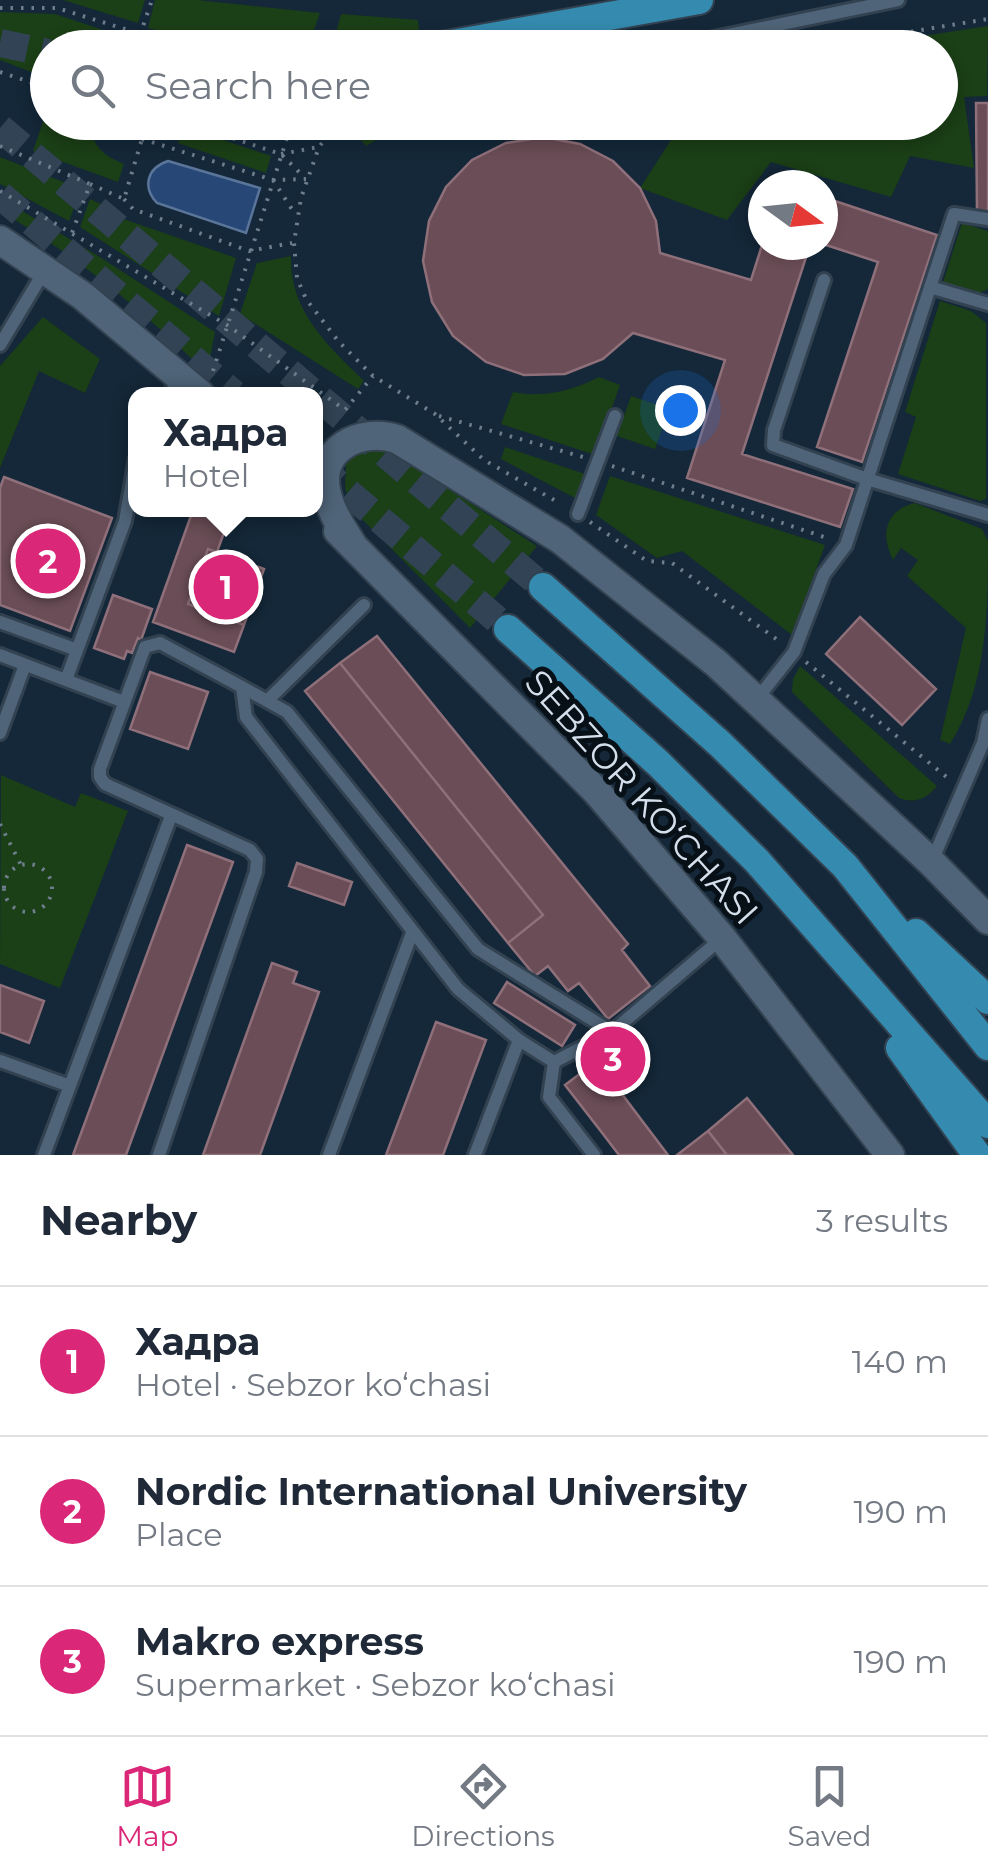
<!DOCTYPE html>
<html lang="en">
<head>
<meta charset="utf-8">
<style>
  body { margin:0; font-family:Montserrat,sans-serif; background:#f2f2f3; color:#1f2937 }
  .compass { position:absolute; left:748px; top:170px; width:90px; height:90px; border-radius:50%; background:#fff; box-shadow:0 5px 15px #0003; rotate:105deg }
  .you { position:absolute; left:680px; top:410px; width:35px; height:35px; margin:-25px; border:8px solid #fff; border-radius:50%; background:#1a73e8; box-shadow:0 0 0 15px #1a73e833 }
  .badge { display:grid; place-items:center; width:65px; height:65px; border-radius:50%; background:#db2777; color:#fff; font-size:32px; font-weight:700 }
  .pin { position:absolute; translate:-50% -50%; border:5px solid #fff; box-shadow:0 2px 10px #0006 }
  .popup { position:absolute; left:128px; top:387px; width:195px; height:130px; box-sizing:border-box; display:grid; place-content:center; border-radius:20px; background:#fff; filter:drop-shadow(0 2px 8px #0005); font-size:32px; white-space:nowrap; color:#747a83 }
  .popup b { font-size:38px; color:#1f2937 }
  .popup::after { content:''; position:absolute; left:50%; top:100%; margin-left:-20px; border:20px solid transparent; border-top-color:#fff }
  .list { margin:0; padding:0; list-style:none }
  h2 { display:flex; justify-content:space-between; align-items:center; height:130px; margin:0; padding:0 40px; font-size:42px }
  h2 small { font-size:32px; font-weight:400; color:#747a83 }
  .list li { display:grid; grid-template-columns:65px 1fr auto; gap:30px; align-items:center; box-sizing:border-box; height:150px; padding:0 40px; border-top:2px solid #e0e1e3 }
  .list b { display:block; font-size:38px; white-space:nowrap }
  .list p { margin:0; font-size:32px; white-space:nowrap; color:#747a83 }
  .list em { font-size:32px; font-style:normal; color:#747a83 }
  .icon { flex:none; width:55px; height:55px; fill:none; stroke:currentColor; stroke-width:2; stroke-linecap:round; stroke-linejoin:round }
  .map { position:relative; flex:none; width:988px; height:1155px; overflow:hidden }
  .search { position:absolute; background:#fff; box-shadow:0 5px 15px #0003; left:30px; right:30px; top:30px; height:110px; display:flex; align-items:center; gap:25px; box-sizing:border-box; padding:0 35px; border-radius:55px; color:#747a83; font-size:38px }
  .sheet { height:580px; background:#fff }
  nav { display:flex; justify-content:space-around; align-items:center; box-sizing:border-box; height:140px; border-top:2px solid #e0e1e3; background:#fff; font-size:28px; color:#747a83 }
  nav a { display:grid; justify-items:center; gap:5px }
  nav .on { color:#db2777 }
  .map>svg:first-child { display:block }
  .green { fill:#1b3f16 }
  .water { fill:#274877; stroke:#5b759a; stroke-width:2.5 }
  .building { fill:#6a4d56; stroke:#8f707a; stroke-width:2.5 }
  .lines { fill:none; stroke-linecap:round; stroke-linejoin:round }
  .primary-tunnel { stroke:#314354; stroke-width:28; stroke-dasharray:28 14; stroke-linecap:butt }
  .service-casing { stroke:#334251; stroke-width:18 }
  .tertiary-casing { stroke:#334251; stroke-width:32 }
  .primary-casing { stroke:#334251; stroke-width:32 }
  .path { stroke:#6e7e8d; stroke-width:4; stroke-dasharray:2.5 8; stroke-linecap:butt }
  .service { stroke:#4f6478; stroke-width:12 }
  .tertiary { stroke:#4f6478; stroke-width:28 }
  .primary { stroke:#348aaf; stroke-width:28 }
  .labels { text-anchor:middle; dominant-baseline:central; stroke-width:10; stroke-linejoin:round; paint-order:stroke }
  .street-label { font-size:35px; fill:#d3dfeb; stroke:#081017 }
</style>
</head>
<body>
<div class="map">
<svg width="988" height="1155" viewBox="0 0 988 1155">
  <rect width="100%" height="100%" fill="#142839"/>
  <path class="green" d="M 63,0 L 145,0 L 138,23 Z
    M 155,0 L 197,0 L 320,13 L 308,47 L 222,47 L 148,28 Z
    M 0,12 L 55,14 L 155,47 L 48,48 L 47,78 L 0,60 Z
    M 341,14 L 418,20 L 420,47 L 391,47 L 369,38 L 352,47 L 321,48 L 326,32 L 336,33 Z
    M 988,26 L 987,96 L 964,97 L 974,168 L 910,156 L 891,197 L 771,162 L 727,220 L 640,188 L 682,123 L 940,122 L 940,48 L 850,47 Z
    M 47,110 L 48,122 L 89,123 C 93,146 102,155 124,164 L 118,182 L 33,151 Z
    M 410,123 L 439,123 L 383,136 L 366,146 L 356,133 Z
    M 184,127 L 271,156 L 266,173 L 178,143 Z
    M 0,157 L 81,189 L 69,221 L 0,184 Z
    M 0,198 L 100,257 L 215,332 L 207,374 C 146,312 75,255 0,211 Z
    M 90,199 L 103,205 L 115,216 L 236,258 L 219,316 L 80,227 Z
    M 962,223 L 988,231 L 988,289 L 979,293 L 943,282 Z
    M 291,256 C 289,310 327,345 364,381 L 358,389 L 240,314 L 257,263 Z
    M 940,301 L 971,311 L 986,323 L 986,499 L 980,501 L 898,474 L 916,417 L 905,412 Z
    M 43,317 L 100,359 L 85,393 L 39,371 L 0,468 L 0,366 Z
    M 599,377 L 620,385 L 595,455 L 501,424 L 513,392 C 545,398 571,391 599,377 Z
    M 631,396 L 669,409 L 655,449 L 617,436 Z
    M 375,442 L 537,546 L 470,628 L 355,512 L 345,489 L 346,464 L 359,450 Z
    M 505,447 L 585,474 L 575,498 L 501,459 Z
    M 610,476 L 825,545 L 792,635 L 682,551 L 657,558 L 596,515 Z
    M 915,503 L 982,529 L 988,541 C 988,610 988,684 950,744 L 940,740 L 966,628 L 907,576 L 918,560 L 901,548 L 893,560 C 880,535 885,510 915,503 Z
    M 800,666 L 937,786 C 926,799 916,804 899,798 L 792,692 L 793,679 Z
    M 1,775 L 75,807 L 81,793 L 128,811 L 60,988 L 0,964 Z"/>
  <path class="water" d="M 168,161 L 260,188 L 246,233 L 157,203 C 142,187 147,168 168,161 Z"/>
  <path class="building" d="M 976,103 L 988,103 L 988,213 L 977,213 Z
    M 543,137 L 580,144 L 613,161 L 640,188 L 656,221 L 660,253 L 751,280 L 763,242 L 763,245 L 810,245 L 742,454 L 853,489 L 840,527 L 687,478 L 725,360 L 633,333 L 603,359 L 565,374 L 524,375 L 486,362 L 453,336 L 432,302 L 423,261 L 429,221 L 446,187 L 472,160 L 506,143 Z
    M 823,197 L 937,235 L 862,462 L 817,447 L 878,262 L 823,244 Z
    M 4,477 L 112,518 L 70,631 L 0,605 L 0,488 Z
    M 193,510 L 204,510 L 229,519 L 217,552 L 208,549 L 188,604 L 244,625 L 234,652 L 153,622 Z
    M 208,549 L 264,569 L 244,625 L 188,604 Z
    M 113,595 L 152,609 L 141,640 L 138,638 L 132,653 L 127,651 L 124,659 L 94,648 Z
    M 860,617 L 936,689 L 902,725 L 826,654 Z
    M 377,636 L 628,944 L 622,950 L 650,986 L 608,1019 L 579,983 L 568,991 L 548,966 L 535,976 L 508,943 L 543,915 L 340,663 Z
    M 340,663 L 543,915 L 508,943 L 305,691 Z
    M 150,672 L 208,692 L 188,749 L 130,729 Z
    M 187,845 L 233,862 L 126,1155 L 73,1155 Z
    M 297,863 L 352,882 L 344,905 L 289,886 Z
    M 272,963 L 297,972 L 293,983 L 319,992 L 260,1155 L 203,1155 Z
    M 507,982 L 575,1025 L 562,1046 L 494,1003 Z
    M 0,985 L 44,1001 L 29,1043 L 0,1032 Z
    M 436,1022 L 486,1040 L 443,1155 L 386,1155 Z
    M 597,1061 L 668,1155 L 619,1155 L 603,1134 L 565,1085 Z
    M 747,1098 L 793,1155 L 727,1155 L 708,1131 Z
    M 708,1131 L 727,1155 L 677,1155 Z"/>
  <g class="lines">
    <path class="primary-tunnel" d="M 0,43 L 48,53
      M 0,128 L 543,587
      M 0,195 L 234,394
      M 316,465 L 508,629"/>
    <g class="service-casing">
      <path id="service" d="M 665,48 L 898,0
        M 824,280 L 774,430 L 773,445 L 867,479 L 988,515
        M 930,287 L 988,304
        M 0,345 L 45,270
        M 169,394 L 182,378
        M 578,514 L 615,416
        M 0,622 L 77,650
        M 0,655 L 124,702
        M 66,680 L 125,521 L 136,458
        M 242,687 L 287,712 L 478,949 L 612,1032
        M 269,699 L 364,605
        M 757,699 L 794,652 L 824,574 L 846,545 L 954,214 L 988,219
        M 0,733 L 25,665
        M 932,861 L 983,743 L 988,719
        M 0,1061 L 70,1086
        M 554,1062 L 549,1097 L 594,1155
        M 44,1155 L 171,816
        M 159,1155 L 256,872 L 257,859 L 250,850 L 105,784 L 100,777 L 100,769 L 145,647 L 160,643 L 242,687 L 246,717 L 458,989 L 519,1040 L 554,1062 L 612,1032 L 722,938
        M 329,1155 L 412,933
        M 475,1155 L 519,1040"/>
    </g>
    <g class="tertiary-casing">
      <path id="tertiary" d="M 0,240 L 83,296 L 200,394
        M 338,531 L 597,792 L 722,938 L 890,1155
        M 352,544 C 342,528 331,512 327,494 C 315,449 361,427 397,439 L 560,539 L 716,663 L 931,862 L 988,920"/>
    </g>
    <g class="primary-casing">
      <path id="primary" d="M 430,48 L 699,0
        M 543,587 L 720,744 L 845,866 L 988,1046
        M 508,629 L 658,763 L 757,861 L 988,1124
        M 916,933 L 988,1000
        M 900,1048 L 977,1155"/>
    </g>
    <path class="path" d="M 0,8 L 57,8 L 186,48
      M 140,35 L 152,0
      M 765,48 L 860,40 L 988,19
      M 0,72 L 48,88
      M 183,122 L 281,154 L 304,177
      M 345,122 L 328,135 L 319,147 L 301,198 L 294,243 L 297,278 L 306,299 L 339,342 L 373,376 L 435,414 L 484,460 L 561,504
      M 142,139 L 273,180 L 306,179
      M 0,146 L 90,184 L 72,233
      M 281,154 L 319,147
      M 273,180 L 295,214
      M 90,184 L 124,199 L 147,122
      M 0,191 L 227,325 L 345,410 L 373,376
      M 124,199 L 133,209 L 249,251 L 292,243
      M 213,371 L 292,122
      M 439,416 L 583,457
      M 612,466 L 830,539
      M 590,522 L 647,561 L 672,563 L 779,641
      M 806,662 L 949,779
      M 0,824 L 21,865
      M4 888a24 24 0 1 1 48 0a24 24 0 1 1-48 0Z"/>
    <use href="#service" class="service"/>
    <use href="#tertiary" class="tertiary"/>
    <use href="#primary" class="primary"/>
  </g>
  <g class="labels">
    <g class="street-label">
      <text transform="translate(642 797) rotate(48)">SEBZOR KO‘CHASI</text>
    </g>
  </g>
</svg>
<svg class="compass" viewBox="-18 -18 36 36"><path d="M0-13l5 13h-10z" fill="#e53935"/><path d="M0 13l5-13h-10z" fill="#747a83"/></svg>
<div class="you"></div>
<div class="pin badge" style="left:226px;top:587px">1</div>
<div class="popup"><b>Хадра</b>Hotel</div>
<div class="pin badge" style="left:48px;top:561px">2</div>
<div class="pin badge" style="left:613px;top:1059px">3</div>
<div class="search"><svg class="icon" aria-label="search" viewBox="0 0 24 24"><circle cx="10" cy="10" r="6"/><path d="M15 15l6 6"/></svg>Search here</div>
</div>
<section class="sheet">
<h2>Nearby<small>3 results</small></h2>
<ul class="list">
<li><span class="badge">1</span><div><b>Хадра</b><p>Hotel · Sebzor ko‘chasi</p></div><em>140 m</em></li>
<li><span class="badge">2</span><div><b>Nordic International University</b><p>Place</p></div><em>190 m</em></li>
<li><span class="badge">3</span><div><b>Makro express</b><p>Supermarket · Sebzor ko‘chasi</p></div><em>190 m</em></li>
</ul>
</section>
<nav>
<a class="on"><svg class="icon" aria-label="map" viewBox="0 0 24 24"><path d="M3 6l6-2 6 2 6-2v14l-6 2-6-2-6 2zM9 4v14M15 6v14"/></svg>Map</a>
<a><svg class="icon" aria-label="directions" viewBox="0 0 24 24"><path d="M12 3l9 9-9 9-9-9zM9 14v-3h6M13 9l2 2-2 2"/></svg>Directions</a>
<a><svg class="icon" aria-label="saved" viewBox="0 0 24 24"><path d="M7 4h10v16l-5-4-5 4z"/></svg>Saved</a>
</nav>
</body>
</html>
